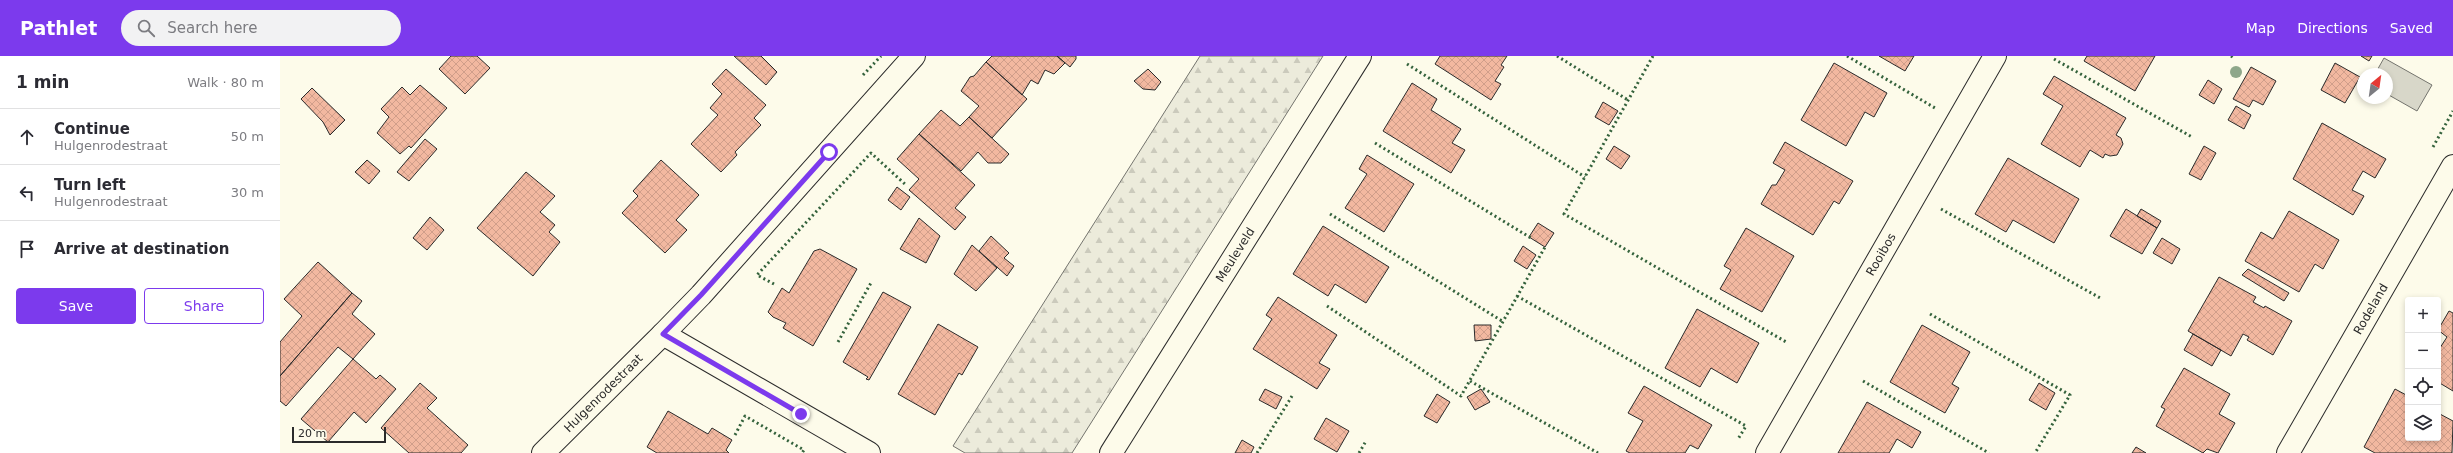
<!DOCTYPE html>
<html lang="en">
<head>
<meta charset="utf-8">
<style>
  body { margin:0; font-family:"DejaVu Sans",sans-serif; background:#f2f2f3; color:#2b2b33 }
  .controls { position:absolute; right:12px; bottom:12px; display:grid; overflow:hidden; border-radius:4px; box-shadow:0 2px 6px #0003 }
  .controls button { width:36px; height:36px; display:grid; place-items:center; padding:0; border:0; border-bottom:1px solid #e1e1e2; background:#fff; color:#2b2b33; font:20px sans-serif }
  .compass { position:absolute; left:2077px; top:12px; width:36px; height:36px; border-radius:50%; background:#fff; box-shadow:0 2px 6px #0003; rotate:29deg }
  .scale { position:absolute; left:12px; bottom:10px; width:94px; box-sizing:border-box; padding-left:4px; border:2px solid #2b2b2b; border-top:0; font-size:11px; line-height:14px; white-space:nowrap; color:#2b2b2b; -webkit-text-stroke:3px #fdfbea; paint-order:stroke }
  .stop { position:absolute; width:12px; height:12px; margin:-9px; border:3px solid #7c3aed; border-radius:50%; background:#fff }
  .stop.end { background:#7c3aed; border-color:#fff; box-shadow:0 1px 4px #0008 }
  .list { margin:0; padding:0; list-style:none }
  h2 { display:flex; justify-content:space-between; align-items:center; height:52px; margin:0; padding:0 16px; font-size:17px }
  h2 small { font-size:13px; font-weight:400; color:#7c7c81 }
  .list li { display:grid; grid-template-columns:26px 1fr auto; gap:12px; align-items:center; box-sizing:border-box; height:56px; padding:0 16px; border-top:1px solid #e1e1e2 }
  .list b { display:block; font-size:15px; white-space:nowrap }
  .list p { margin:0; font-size:13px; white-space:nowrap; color:#7c7c81 }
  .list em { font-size:13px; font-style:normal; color:#7c7c81 }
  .actions { display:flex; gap:8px; padding:12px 16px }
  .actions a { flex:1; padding:9px 0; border:1px solid #7c3aed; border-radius:4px; text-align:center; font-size:14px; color:#7c3aed }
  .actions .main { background:#7c3aed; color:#fff }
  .icon { flex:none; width:22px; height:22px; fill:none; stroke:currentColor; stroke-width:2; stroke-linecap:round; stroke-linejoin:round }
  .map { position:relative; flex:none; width:2173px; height:397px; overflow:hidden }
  header { display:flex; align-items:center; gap:24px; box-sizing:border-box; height:56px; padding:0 20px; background:#7c3aed; color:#fff }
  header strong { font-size:19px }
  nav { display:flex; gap:22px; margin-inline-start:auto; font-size:14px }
  .search { width:280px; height:36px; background:#f2f2f3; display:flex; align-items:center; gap:10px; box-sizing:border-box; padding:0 14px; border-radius:22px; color:#7c7c81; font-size:15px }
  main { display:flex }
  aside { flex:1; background:#fff }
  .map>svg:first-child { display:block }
  .forest { fill:url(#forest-firs); stroke:#74746e }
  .water { fill:#d8d7c9; stroke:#74746e }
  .building { fill:url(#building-cross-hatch); stroke:#2b2b2b }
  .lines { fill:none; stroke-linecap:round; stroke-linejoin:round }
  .minor-casing { stroke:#2b2b2b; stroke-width:24 }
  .minor { stroke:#fdfbea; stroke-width:22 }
  .hedge { stroke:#34623c; stroke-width:3; stroke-dasharray:2 3; stroke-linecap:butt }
  .tree { fill:#8ea78a }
  .route { stroke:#7c3aed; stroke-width:5 }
  .labels { text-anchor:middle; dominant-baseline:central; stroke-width:3; stroke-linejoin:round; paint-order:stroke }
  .street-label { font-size:12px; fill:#2b2b2b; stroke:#fdfbea }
</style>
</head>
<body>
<header>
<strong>Pathlet</strong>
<div class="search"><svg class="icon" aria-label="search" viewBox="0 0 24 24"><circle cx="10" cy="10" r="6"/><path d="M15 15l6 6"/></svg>Search here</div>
<nav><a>Map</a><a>Directions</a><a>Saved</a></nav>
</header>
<main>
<aside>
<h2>1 min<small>Walk · 80 m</small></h2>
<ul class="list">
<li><svg class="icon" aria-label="ahead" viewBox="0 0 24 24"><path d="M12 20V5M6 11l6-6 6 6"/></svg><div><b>Continue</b><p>Hulgenrodestraat</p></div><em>50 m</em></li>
<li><svg class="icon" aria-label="left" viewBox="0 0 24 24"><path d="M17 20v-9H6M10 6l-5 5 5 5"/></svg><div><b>Turn left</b><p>Hulgenrodestraat</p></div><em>30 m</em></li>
<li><svg class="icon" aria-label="arrive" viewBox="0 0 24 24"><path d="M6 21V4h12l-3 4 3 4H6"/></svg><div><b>Arrive at destination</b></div></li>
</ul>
<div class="actions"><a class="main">Save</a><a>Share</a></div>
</aside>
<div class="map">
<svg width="2173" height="397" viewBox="0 0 2173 397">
  <defs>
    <pattern id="forest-firs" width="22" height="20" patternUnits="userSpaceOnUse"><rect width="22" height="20" fill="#ecebdb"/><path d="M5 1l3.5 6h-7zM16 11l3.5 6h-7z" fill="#cbcabc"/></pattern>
    <pattern id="building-cross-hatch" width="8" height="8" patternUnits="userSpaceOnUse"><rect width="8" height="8" fill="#f2b8a0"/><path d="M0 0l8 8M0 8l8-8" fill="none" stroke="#d09e8a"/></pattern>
  </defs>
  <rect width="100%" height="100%" fill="#fdfbea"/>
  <path class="forest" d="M 920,0 L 1043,0 L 792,397 L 685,397 L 673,390 Z"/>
  <path class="water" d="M 2104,2 L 2152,29 L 2137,55 L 2107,38 L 2107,18 L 2095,18 Z"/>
  <path class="building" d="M 171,0 L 197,0 L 210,12 L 185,38 L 159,13 Z
    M 454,0 L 481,0 L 497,16 L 486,29 Z
    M 712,0 L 777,0 L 785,7 L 774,18 L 765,14 L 758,28 L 751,24 L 742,39 L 706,6 Z
    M 777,0 L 796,0 L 796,3 L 790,11 Z
    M 1160,0 L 1227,0 L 1221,9 L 1224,11 L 1215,25 L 1221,28 L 1211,44 L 1155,8 Z
    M 1599,0 L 1634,0 L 1625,15 Z
    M 1807,0 L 1875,0 L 1855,35 L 1804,5 Z
    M 2081,0 L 2092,0 L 2089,5 Z
    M 706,6 L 747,43 L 712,82 L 689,61 L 699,50 L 681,35 L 690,21 L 694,20 Z
    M 1554,7 L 1607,37 L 1594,61 L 1585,56 L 1566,90 L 1521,64 Z
    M 2055,7 L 2080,21 L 2065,47 L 2041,34 Z
    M 1971,11 L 1996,25 L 1983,49 L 1973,44 L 1969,51 L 1953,43 Z
    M 446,13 L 486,49 L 474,62 L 481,69 L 455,96 L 457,99 L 441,116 L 411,88 L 438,59 L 430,52 L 442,38 L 432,28 Z
    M 868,13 L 881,26 L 875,34 L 863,33 L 854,25 Z
    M 1774,20 L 1846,62 L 1836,79 L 1841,82 L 1843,88 L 1837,99 L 1830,100 L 1825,98 L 1823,102 L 1810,94 L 1800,111 L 1761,88 L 1783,50 L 1763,38 Z
    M 1928,24 L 1942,33 L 1934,48 L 1919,39 Z
    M 1132,27 L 1157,43 L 1151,54 L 1181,73 L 1172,87 L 1185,94 L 1171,117 L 1103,75 Z
    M 140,29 L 167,52 L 131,92 L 129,90 L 120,98 L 97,77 L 109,61 L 101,53 L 122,31 L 130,39 Z
    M 32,32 L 65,64 L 50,79 L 43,66 L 21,43 Z
    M 1323,46 L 1338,55 L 1329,69 L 1315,61 Z
    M 1956,50 L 1971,59 L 1964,73 L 1948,64 Z
    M 661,54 L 680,70 L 689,61 L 729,98 L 721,107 L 708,107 L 698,96 L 681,115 L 639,78 Z
    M 2042,67 L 2106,103 L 2095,122 L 2083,115 L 2072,134 L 2084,140 L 2073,159 L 2013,123 Z
    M 639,78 L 695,129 L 675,152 L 686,161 L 675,174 L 629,134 L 639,123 L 617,103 Z
    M 145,83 L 157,93 L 129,125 L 117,116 Z
    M 1505,86 L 1573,125 L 1559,148 L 1554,145 L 1533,179 L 1481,148 L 1492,129 L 1496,129 L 1505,114 L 1493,107 Z
    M 1334,90 L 1350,100 L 1341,113 L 1326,103 Z
    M 1924,90 L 1936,97 L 1921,124 L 1909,118 Z
    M 1087,99 L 1134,128 L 1104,176 L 1065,152 L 1087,118 L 1079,113 Z
    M 1728,102 L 1799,143 L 1774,187 L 1733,164 L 1726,176 L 1695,158 Z
    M 87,104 L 100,115 L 89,128 L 75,116 Z
    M 381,104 L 419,139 L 396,164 L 407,174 L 385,197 L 342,157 L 358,140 L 353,135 Z
    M 246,116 L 275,140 L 260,156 L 275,169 L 269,176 L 280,186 L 253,220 L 197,172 Z
    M 617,131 L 630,141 L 621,154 L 608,144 Z
    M 1846,153 L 1877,172 L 1862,198 L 1830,180 Z
    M 1861,153 L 1881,165 L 1877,172 L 1857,160 Z
    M 2009,155 L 2059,184 L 2043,213 L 2035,208 L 2019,236 L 1965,205 L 1981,176 L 1993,183 Z
    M 150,161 L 164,174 L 147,194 L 133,182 Z
    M 639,162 L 660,180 L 646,207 L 620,193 Z
    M 1258,167 L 1274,177 L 1265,191 L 1249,181 Z
    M 1043,170 L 1109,211 L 1086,247 L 1055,228 L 1048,240 L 1013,218 Z
    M 1466,172 L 1514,200 L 1482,256 L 1440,233 L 1451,214 L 1444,210 Z
    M 711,180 L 729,197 L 724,202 L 734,210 L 727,220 L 699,195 Z
    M 1882,182 L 1900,193 L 1892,208 L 1873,197 Z
    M 692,189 L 717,212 L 696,235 L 674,218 Z
    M 1243,190 L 1256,199 L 1247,213 L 1234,205 Z
    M 540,193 L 577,213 L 533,290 L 503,272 L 506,267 L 493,261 L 488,256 L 502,232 L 509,237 L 534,195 Z
    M 38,206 L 72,237 L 0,320 L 0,286 L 22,260 L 4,243 Z
    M 1968,213 L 2009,237 L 2004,245 L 1962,219 Z
    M 1939,221 L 1976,241 L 1973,246 L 1984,252 L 1985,250 L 2012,265 L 1993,299 L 1967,284 L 1969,281 L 1963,278 L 1951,300 L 1908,275 Z
    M 603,236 L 631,251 L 589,324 L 586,323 L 588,321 L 563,306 Z
    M 72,237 L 82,245 L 72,258 L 95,278 L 73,303 L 58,291 L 6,350 L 0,345 L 0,320 Z
    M 998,241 L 1057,279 L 1039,307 L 1050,313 L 1037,333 L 973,293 L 992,263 L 986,259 Z
    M 1417,253 L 1479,287 L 1457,327 L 1431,312 L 1420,331 L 1385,312 Z
    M 2169,255 L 2173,257 L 2173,335 L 2158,326 L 2158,295 L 2167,281 L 2158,274 Z
    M 658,268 L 698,291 L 682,319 L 679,317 L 655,359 L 618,338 Z
    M 1194,269 L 1211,269 L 1211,283 L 1195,285 Z
    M 1642,269 L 1690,296 L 1672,328 L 1679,332 L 1665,357 L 1610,326 Z
    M 1913,278 L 1941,294 L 1932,310 L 1904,294 Z
    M 73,303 L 96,323 L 100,319 L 116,333 L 86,367 L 74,356 L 48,386 L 21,363 Z
    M 1904,312 L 1950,338 L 1939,358 L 1955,367 L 1938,397 L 1927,393 L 1923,397 L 1876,370 L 1885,353 L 1881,351 Z
    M 140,327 L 157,342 L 147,352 L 188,389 L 181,397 L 129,397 L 101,372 Z
    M 1759,327 L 1775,337 L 1766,354 L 1749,344 Z
    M 1364,330 L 1432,369 L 1418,393 L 1410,389 L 1405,397 L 1350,397 L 1346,395 L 1363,365 L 1348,357 Z
    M 985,333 L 1002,341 L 996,353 L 979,344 Z
    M 1201,333 L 1210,346 L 1195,354 L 1187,341 Z
    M 2115,333 L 2128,340 L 2128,382 L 2158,382 L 2158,357 L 2173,365 L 2172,397 L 2095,397 L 2084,391 Z
    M 1157,338 L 1170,346 L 1157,367 L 1144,360 Z
    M 1587,346 L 1641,376 L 1632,392 L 1617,383 L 1609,397 L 1558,397 Z
    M 388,355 L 428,378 L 432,372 L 452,384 L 446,394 L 449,397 L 377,397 L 367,391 Z
    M 1046,362 L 1069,375 L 1057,396 L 1034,383 Z
    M 962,384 L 974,391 L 971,397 L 955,397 Z
    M 1856,391 L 1866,397 L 1852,397 Z"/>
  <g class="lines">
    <g class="minor-casing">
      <g id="minor">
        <path d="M 383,278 L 421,239 L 634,0"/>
        <path id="s1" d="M 263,397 L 383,278 L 589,397"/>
        <path id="s2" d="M 831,397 L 1080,0"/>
        <path id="s3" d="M 1487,397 L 1715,0"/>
        <path id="s4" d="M 2008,397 L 2173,110"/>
      </g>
    </g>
    <use href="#minor" class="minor"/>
    <path class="hedge" d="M 1277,0 L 1348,44
      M 1373,0 L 1284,158 L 1508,287
      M 1567,0 L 1655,52
      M 1951,0 L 1954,2
      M 1774,3 L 1912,81
      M 1127,8 L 1305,121
      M 583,19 L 601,0
      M 1095,87 L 1251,182
      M 2153,91 L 2173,55
      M 1661,153 L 1822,243
      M 1050,158 L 1222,265
      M 494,228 L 477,219 L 591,97 L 626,129
      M 1237,240 L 1466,370 L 1458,383
      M 1047,250 L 1181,340 L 1265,191 L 1263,190
      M 1650,258 L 1790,339 L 1755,397
      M 558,286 L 592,225
      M 1190,325 L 1318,397
      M 1583,325 L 1709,397
      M 455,379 L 465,360 L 524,394 L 522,397
      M 977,397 L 1012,340
      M 1079,397 L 1086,385"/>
  </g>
  <circle class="tree" cx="1956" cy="16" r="6"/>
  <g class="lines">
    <path class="route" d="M 521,358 L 383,278 L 421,239 L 549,96"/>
  </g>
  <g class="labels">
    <g class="street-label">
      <text stroke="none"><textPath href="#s2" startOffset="234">Meuleveld</textPath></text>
      <text stroke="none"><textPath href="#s3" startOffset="229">Rooibos</textPath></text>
      <text stroke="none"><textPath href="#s4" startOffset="166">Rodeland</textPath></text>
      <text stroke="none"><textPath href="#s1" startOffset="85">Hulgenrodestraat</textPath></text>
    </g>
  </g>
</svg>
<div class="controls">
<button>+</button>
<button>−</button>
<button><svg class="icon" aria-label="locate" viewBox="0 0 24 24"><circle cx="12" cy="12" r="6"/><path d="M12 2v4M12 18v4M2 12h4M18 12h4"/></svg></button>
<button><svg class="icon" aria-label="layers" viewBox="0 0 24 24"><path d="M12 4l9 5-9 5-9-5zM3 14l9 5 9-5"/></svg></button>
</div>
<svg class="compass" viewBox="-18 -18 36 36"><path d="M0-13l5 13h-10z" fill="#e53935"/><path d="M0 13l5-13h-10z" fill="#7c7c81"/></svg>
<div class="scale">20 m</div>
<div class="stop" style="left:549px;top:96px"></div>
<div class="stop end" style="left:521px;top:358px"></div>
</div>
</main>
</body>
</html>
